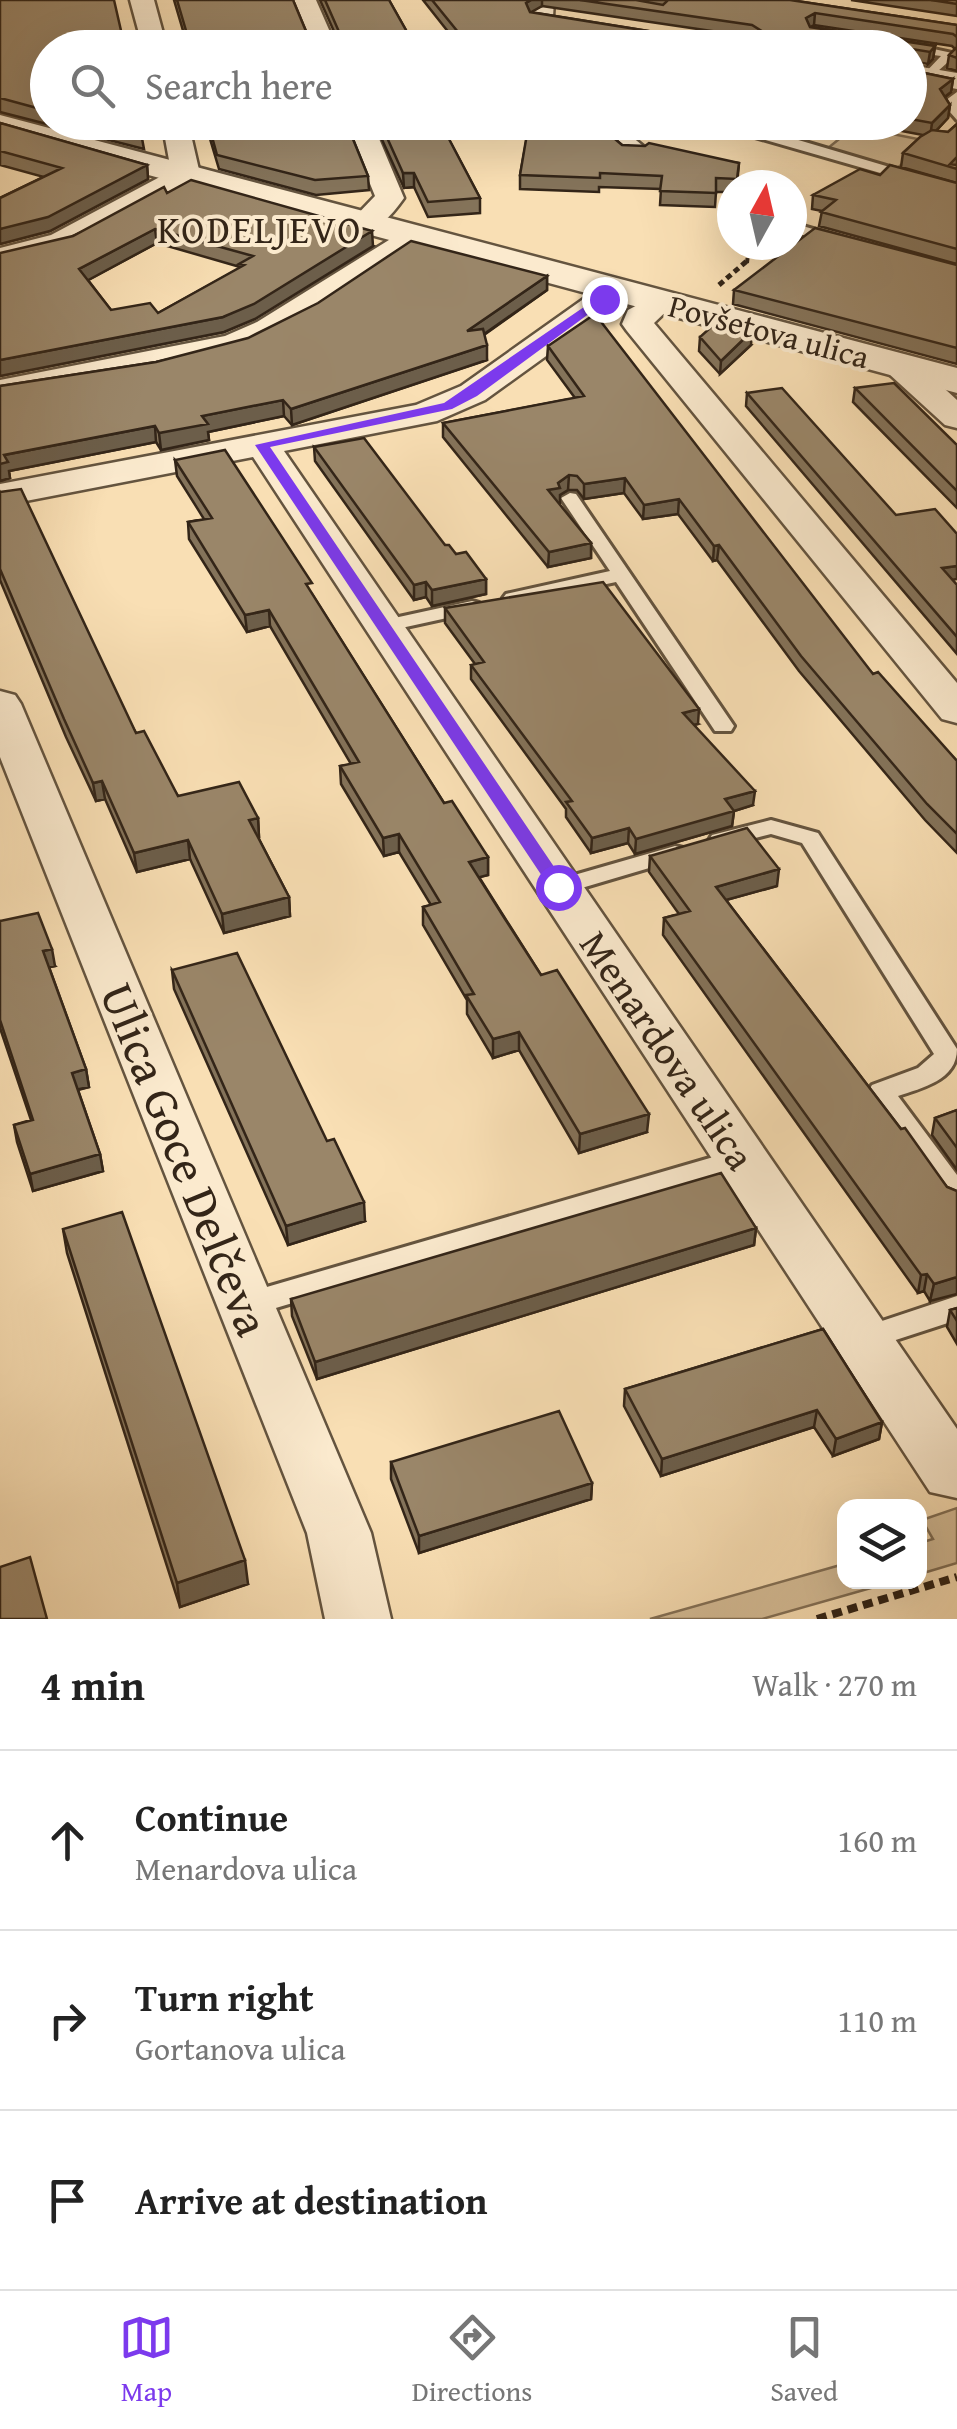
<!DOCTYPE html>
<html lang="en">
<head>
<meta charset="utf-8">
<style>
  body { margin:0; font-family:"Gentium Book Plus",serif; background:#f6f6f6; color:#222 }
  .controls { position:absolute; right:30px; bottom:30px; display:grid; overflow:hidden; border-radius:20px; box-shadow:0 10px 40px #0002 }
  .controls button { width:90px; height:90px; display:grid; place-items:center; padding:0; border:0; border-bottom:2px solid #e0e0e0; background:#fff; color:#222; font:50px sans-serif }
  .compass { position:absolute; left:717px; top:170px; width:90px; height:90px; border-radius:50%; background:#fff; box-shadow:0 10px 40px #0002; rotate:8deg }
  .stop { position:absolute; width:30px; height:30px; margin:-22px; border:8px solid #7c3aed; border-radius:50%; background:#fff }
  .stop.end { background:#7c3aed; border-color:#fff; box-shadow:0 2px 10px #0008 }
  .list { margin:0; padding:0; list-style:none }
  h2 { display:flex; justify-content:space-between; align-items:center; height:130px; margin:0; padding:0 40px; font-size:42px }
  h2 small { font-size:32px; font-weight:400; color:#767676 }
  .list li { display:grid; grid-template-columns:65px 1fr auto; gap:30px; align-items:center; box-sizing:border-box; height:180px; padding:0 40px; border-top:2px solid #e0e0e0 }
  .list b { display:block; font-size:38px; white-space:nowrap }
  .list p { margin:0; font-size:32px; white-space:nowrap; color:#767676 }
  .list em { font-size:32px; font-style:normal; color:#767676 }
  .icon { flex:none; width:55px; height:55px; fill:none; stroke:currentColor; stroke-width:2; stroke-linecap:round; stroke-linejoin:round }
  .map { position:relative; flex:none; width:957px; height:1619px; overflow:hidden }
  .search { position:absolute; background:#fff; box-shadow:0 10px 40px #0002; left:30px; right:30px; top:30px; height:110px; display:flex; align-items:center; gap:25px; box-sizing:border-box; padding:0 35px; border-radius:55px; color:#767676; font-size:38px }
  .sheet { height:670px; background:#fff }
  nav { display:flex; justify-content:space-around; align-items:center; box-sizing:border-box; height:140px; border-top:2px solid #e0e0e0; background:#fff; font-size:28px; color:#767676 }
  nav a { display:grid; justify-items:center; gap:5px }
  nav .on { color:#7c3aed }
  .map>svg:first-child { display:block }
  .green { fill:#d7bf99; stroke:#857258; stroke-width:2.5 }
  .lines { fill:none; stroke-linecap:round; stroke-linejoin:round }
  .service-casing { stroke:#64543f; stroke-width:6 }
  .minor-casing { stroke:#64543f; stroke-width:5 }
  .tertiary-casing { stroke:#64543f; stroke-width:5 }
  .path-far2 { stroke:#332518; stroke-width:4; stroke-dasharray:5 2.5; stroke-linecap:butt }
  .path-far1 { stroke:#332518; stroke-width:5; stroke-dasharray:6 4; stroke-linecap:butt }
  .path { stroke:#332518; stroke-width:8; stroke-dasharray:10 6; stroke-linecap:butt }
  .service { fill:#fbeace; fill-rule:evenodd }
  .minor { fill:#fbeace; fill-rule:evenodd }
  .tertiary { fill:#fbeace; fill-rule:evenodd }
  .wall { fill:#84735a; stroke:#332518; stroke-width:2.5; fill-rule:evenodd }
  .shaded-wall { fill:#6c5e4a; stroke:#332518; stroke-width:2.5 }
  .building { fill:#9a8669; stroke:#332518; stroke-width:2.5; fill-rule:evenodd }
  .route { fill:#7c3aed }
  .labels { text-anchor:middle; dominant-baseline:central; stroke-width:8; stroke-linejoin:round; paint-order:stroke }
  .far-street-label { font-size:32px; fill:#332518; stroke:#fbeace }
  .far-quarter-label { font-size:38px; letter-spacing:2.5px; fill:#332518; stroke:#fbeace }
  .street-label { font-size:40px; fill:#332518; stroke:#fbeace }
  .near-street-label { font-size:48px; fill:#332518; stroke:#fbeace }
</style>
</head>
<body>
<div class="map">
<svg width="957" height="1619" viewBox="0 0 957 1619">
  <rect width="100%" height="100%" fill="#f9dfb4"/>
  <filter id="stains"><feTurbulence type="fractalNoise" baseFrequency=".002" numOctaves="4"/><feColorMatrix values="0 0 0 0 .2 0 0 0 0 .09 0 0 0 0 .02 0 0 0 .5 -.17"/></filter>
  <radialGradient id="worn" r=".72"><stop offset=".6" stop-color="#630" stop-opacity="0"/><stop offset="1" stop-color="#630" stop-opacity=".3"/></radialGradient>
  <path class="green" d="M 859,123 L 879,123 L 872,130 L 953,146 L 920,149 L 895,170 L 828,148 Z
    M 957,1508 L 957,1563 L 920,1574 L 920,1543 L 933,1539 L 922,1520 Z
    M 844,1564 L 844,1582 L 892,1582 L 762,1619 L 650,1619 Z"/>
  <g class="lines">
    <g class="service-casing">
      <path id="service" d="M 910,44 L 957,54 L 928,80 L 922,76 L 941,56 L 910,52 L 910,48 L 904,48 Z
        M 957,92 L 957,120 L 942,103 Z
        M 703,122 L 729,122 L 768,131 L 957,187 L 957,195 Z
        M 792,223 L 841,237 L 843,240 L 836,244 L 792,232 Z
        M 570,493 L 576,494 L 734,726 L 731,731 L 715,731 L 616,582 L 513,604 L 503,598 L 506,594 L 610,571 L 561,498 Z
        M 472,601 L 479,603 L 482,607 L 479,611 L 383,632 L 373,626 L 376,622 Z
        M 771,820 L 818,833 L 957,1049 C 957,1080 922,1088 898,1096 L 957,1175 L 957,1205 L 947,1202 L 868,1092 L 872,1085 L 918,1068 L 934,1054 L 802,843 L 771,834 L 720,847 L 709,840 L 712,835 Z
        M 675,846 L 683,848 L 687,853 L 683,858 L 558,895 L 546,887 L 550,882 Z
        M 741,1149 L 751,1152 L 755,1159 L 751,1166 L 246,1317 L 236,1313 L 231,1305 L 236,1297 L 246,1293 Z
        M 957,1296 L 957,1320 L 862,1351 L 852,1347 L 847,1339 L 852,1331 Z"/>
    </g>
    <g class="minor-casing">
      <path id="minor" d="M 130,0 L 154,0 L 167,48 L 143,48 Z
        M 292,0 L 316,0 L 337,48 L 312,48 Z
        M 530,0 L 554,0 L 553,17 L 562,48 L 538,48 L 529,17 Z
        M 910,65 L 957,73 L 957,89 L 910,80 Z
        M 162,122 L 188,122 L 200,174 L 196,180 L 73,247 L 0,266 L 0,248 L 51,235 L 171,171 Z
        M 345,122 L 372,122 L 404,198 C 392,215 377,234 355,228 L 350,222 L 375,196 Z
        M 583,122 L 614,122 L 648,150 L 644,156 L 624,156 Z
        M 415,227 L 425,230 L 430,236 L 425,242 C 369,278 311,326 248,350 C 170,378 81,385 0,400 L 0,380 L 225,336 L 257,322 L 405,230 Z
        M 617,281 L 628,283 L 633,290 L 628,297 L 485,400 L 437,421 L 284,451 L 957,1429 L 957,1498 L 930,1492 L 253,457 L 0,506 L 0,484 L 416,405 L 461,386 L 606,283 Z
        M 660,293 L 671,295 L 676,302 L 654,323 L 957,683 L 957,723 L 942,719 L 627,331 L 622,324 L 628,310 Z
        M 900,356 L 912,359 L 957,400 L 957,428 L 945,425 L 888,373 L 883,366 L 888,359 Z
        M 0,691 L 15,695 L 21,704 L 371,1533 L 391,1619 L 325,1619 L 307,1533 L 0,757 Z"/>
    </g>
    <g class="tertiary-casing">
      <path id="tertiary" d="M 0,115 L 957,368 L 957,393 L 0,135 Z"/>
    </g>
    <path class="path-far2" d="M 747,263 L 749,245"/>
    <path class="path-far1" d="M 719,285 L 748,260"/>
    <path class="path" d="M 817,1619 L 957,1577"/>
    <use href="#service" class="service"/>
    <use href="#minor" class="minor"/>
    <use href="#tertiary" class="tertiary"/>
  </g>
  <path class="wall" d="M 0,0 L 48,48 L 48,122 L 143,122 L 144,133 L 141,133 L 144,149 L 0,112 Z
    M 174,0 L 293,0 L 308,36 L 337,38 L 320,0 L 389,0 L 416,48 L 184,48 L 183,34 L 184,34 Z
    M 423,0 L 790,0 L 957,25 L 957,71 L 947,68 L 949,55 L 955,49 L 952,46 L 814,25 L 810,27 L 935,46 L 933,59 L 928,64 L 911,61 L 910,48 L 461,48 ZM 542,6 L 752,37 L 755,39 L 698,39 L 530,12 Z
    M 851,0 L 957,0 L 957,16 Z
    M 910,70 L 953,79 L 951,92 L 945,97 L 950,105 L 948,118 L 936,131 L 948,132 L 957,124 L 957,183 L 901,167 L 903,153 L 923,135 L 854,122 L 910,122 Z
    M 205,122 L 346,122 L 368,176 L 369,190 L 316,195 L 219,169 Z
    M 374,122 L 457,122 L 457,132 L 445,132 L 480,198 L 480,213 L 428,217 L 414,187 L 404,188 Z
    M 520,122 L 595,122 L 622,145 L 739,163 L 737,185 L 732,185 L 732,192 L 716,192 L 715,207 L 660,205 L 661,189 L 599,187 L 599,192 L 520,189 L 520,175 L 529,126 L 524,127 Z
    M 0,123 L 147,165 L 148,179 L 50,231 L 0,244 L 0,198 L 44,177 L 0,165 Z
    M 880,175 L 957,183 L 957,264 L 819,226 L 822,211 L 812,209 L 813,195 Z
    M 167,193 L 373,246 L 255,319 L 224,332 L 0,376 L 73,236 ZM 157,243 L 240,267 L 240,268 L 158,313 L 111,310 L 88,280 Z
    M 957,265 L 957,364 L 733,304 L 734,290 Z
    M 547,276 L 547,290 L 484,335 L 487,360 L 292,425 L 284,416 L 208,432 L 209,440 L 161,450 L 156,442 L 9,471 L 10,478 L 0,481 L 0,386 L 156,362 Z
    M 700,337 L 751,345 L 720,374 L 699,351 Z
    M 548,346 L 873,674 L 957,761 L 957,853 L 925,820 L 799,671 L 717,560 L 713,561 L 678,514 L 643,519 L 624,493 L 584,499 L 577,490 L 568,490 L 560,495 L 558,503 L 591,543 L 591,558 L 548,567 L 443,437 L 443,423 L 575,398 L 547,360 Z
    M 855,388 L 957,445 L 957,508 L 853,402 Z
    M 747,393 L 957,585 L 957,654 L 746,406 Z
    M 314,447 L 445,545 L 486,579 L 486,594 L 432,606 L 426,597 L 414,600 L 315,461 Z
    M 175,460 L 312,594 L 444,803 L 488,857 L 488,875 L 479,877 L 541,975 L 647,1132 L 579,1153 L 519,1050 L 493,1058 L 467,1014 L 467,1000 L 423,925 L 423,907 L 431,905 L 399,852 L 384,856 L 341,784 L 340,766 L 351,764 L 270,626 L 247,632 L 189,539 L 188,522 L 204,519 L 177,476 Z
    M 0,492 L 136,733 L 178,796 L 258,818 L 259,837 L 258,837 L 289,897 L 290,916 L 224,933 L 190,859 L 137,872 L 105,799 L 96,801 L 66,737 L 0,580 Z
    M 445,608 L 698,724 L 694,725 L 753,805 L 734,811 L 732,826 L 635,854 L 628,843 L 591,853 L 566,817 L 566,809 L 471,679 L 471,665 L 475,664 L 445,623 Z
    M 650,856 L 777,886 L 726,900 L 901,1129 L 947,1187 L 957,1191 L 930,1301 L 924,1291 L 918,1293 L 663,935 L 664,918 L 679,914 L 649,872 Z
    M 0,921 L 55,966 L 49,967 L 86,1069 L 89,1087 L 78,1090 L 100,1154 L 103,1171 L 33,1191 L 17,1142 L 14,1125 L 31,1120 L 0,1028 Z
    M 172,970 L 365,1221 L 288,1245 L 174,989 Z
    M 957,1110 L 957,1170 L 932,1135 L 935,1118 Z
    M 756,1228 L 754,1245 L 317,1379 L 292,1316 L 291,1299 Z
    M 63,1229 L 248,1584 L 180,1607 L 67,1253 Z
    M 957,1308 L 957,1344 L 947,1327 L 950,1310 Z
    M 823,1329 L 882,1422 L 879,1439 L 833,1456 L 814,1427 L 661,1476 L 624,1406 L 625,1389 Z
    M 391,1462 L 592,1483 L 591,1499 L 419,1553 L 391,1479 Z"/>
  <path class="shaded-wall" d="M 531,0 L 542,0 L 542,6 L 526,15 L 526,3 Z
    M 815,13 L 814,25 L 805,30 L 806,18 Z
    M 935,46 L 933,59 L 928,64 L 930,52 Z
    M 953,79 L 951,92 L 938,102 L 940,89 Z
    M 950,105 L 948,118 L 930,137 L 932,123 Z
    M 136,122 L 143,122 L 144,133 L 137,133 Z
    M 438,122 L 457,122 L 457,132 L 438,133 Z
    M 147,165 L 148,179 L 50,231 L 0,244 L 0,229 Z
    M 403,173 L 414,173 L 414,187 L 404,188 Z
    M 155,229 L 157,243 L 81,284 L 79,269 Z
    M 372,231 L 373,246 L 255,319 L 224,332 L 0,376 L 0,360 L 223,317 Z
    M 547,276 L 547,290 L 467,346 L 467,331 Z
    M 752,331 L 751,345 L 720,374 L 721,361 Z
    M 487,345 L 487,360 L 292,425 L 291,409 Z
    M 283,400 L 284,416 L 208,432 L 209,440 L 161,450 L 159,433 L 202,416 Z
    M 155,426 L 156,442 L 9,471 L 10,478 L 0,481 L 0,464 L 4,455 Z
    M 569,475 L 568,490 L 560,495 L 560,503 L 548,505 L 548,490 Z
    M 625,478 L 624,493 L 584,499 L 584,484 Z
    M 679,499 L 678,514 L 643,519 L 644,505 Z
    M 591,543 L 591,558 L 548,567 L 549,552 Z
    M 719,545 L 717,560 L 713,561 L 714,546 Z
    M 957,566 L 957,579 L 940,582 L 942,568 Z
    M 486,579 L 486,594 L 432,606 L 432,590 Z
    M 426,582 L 426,597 L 414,600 L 414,585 Z
    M 269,610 L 270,626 L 247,632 L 245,615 Z
    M 699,709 L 698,724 L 682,727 L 683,713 Z
    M 102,781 L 105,799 L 96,801 L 93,783 Z
    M 755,791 L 753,805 L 734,811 L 732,826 L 635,854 L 636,839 L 725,799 Z
    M 258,818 L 259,837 L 251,839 L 249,820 Z
    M 629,828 L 628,843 L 591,853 L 592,838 Z
    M 399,834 L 399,852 L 384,856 L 383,838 Z
    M 188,840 L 190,859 L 137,872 L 134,853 Z
    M 488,857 L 488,875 L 469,880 L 469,862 Z
    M 779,869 L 777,886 L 715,903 L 716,887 Z
    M 289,897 L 290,916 L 224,933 L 222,914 Z
    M 52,949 L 55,966 L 46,968 L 43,951 Z
    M 519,1032 L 519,1050 L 493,1058 L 493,1039 Z
    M 86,1069 L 89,1087 L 75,1090 L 72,1073 Z
    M 649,1114 L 647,1132 L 579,1153 L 580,1134 Z
    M 100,1154 L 103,1171 L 33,1191 L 30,1174 Z
    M 364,1202 L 365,1221 L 288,1245 L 286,1226 Z
    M 756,1228 L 754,1245 L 317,1379 L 315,1362 Z
    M 927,1274 L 924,1291 L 918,1293 L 921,1275 Z
    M 957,1277 L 957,1294 L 930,1301 L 934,1284 Z
    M 817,1410 L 814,1427 L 661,1476 L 662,1459 Z
    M 882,1422 L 879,1439 L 833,1456 L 836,1439 Z
    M 592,1483 L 591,1499 L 419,1553 L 419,1536 Z
    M 245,1560 L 248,1584 L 180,1607 L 177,1583 Z"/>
  <path class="building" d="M 0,0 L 114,0 L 125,48 L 48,48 L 48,111 L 0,98 Z
    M 177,0 L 293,0 L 308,36 L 339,38 L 340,34 L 325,0 L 389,0 L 416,48 L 186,48 L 183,34 L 187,34 Z
    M 432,0 L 531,0 L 526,3 L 530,12 L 698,39 L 764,39 L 768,35 L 752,25 L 580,0 L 636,0 L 663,5 L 668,0 L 790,0 L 957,25 L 957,37 L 953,34 L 815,13 L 806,18 L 810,27 L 935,46 L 930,52 L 912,49 L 910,51 L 910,48 L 471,48 Z
    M 931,0 L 957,0 L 957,4 Z
    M 957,47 L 957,58 L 949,55 Z
    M 910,70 L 953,79 L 940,89 L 950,105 L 932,123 L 910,119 Z
    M 93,122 L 137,122 L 142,135 Z
    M 208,122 L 346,122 L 368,176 L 315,180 L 217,155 Z
    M 380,122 L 440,122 L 480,198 L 428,202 L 414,173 L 403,173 Z
    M 529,122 L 595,122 L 622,145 L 645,146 L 649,143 L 739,163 L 737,179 L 716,178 L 716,193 L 660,191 L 662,176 L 600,173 L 600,178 L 520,175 Z
    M 0,123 L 147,165 L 48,217 L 0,229 L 0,198 L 62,168 L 0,151 Z
    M 957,124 L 957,157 L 950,164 L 957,165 L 957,169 L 903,153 L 920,137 L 932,130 L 948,132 Z
    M 890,165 L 957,183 L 957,249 L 821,212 L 836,200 L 813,195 L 860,169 L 880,175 Z
    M 191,180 L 372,231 L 254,304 L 223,317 L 0,360 L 0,253 L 73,236 L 164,187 L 167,193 ZM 155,229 L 253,256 L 239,264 L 244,265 L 158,313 L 150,303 L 111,310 L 79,269 Z
    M 815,228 L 957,265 L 957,348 L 734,290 Z
    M 411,241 L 547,276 L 467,331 L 483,329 L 487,345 L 291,409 L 283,400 L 202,416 L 208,424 L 159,433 L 155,426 L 4,455 L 8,462 L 0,464 L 0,386 L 156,362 L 248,338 L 318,303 Z
    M 595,314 L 873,674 L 878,672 L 957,761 L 957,834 L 927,804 L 801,656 L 719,545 L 714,546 L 679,499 L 644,505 L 625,478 L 584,484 L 577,476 L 569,475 L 558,483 L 560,488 L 548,490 L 591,543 L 549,552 L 443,423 L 584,396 L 548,346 Z
    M 720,319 L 752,331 L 721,361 L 700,337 Z
    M 894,383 L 957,445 L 957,491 L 855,388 Z
    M 782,388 L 896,515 L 935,509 L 957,534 L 957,566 L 942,568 L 957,585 L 957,637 L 747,393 Z
    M 364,438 L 445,545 L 449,545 L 456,554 L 466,552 L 486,579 L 432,590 L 426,582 L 414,585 L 314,447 Z
    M 225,450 L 312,583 L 306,584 L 444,803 L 452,801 L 488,857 L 469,862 L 505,919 L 541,975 L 557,970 L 649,1114 L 580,1134 L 519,1032 L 493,1039 L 466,995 L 474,994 L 423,907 L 440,902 L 399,834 L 383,838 L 340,766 L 359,762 L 269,610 L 245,615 L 188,522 L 212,518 L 175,460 Z
    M 21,489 L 136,733 L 144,731 L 178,796 L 239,782 L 258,818 L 249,820 L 289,897 L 222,914 L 188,840 L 134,853 L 102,781 L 93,783 L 64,719 L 0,569 L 0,492 Z
    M 603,582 L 699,709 L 683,713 L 755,791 L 725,799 L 734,811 L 636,839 L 629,828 L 592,838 L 566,802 L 572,801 L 471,665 L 484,662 L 445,608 Z
    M 747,828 L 779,869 L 716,887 L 901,1129 L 905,1128 L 947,1187 L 957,1191 L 957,1277 L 934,1284 L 927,1274 L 921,1275 L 664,918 L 690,911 L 650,856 Z
    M 38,913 L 52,949 L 43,951 L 86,1069 L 72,1073 L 100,1154 L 30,1174 L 14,1125 L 33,1120 L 0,1020 L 0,921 Z
    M 237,953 L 327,1141 L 334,1139 L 364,1202 L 286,1226 L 172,970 Z
    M 957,1110 L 957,1148 L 935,1118 Z
    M 721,1173 L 756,1228 L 315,1362 L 291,1299 Z
    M 122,1212 L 245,1560 L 177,1583 L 63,1229 Z
    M 957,1308 L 957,1321 L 950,1310 Z
    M 823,1329 L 882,1422 L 836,1439 L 817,1410 L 662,1459 L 625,1389 Z
    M 559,1411 L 592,1483 L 419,1536 L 391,1462 Z
    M 30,1557 L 47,1619 L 0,1619 L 0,1567 Z"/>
  <path class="route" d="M 600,296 L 609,299 L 477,396 L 452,409 L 270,447 L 565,883 L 565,891 L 552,891 L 255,445 L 444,403 Z"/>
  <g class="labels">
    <g class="far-street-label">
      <text transform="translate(769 331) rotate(15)">Povšetova ulica</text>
    </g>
    <g class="far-quarter-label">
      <text x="260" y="229">KODELJEVO</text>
    </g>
    <g class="street-label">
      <text transform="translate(668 1050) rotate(56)">Menardova ulica</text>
    </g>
    <g class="near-street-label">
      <text transform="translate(186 1159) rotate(68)">Ulica Goce Delčeva</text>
    </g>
  </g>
  <rect width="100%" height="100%" filter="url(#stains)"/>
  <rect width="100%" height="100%" fill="url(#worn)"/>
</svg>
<div class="controls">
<button><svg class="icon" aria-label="layers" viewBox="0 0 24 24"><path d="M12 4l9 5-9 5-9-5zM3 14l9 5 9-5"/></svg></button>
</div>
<svg class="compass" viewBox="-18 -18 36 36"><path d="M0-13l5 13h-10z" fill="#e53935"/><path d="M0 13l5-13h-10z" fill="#767676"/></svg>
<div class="stop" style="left:558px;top:887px"></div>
<div class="stop end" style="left:604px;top:299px"></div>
<div class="search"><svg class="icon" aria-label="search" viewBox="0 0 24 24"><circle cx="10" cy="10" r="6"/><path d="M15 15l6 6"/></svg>Search here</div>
</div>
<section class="sheet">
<h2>4 min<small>Walk · 270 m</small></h2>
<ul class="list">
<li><svg class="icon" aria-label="ahead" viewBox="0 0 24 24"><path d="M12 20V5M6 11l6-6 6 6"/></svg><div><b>Continue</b><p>Menardova ulica</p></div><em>160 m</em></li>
<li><svg class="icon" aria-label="right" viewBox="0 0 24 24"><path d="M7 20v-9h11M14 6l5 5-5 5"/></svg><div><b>Turn right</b><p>Gortanova ulica</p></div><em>110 m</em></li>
<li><svg class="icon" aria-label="arrive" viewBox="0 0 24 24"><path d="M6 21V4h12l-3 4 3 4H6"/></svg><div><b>Arrive at destination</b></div></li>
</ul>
</section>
<nav>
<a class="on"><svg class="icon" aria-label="map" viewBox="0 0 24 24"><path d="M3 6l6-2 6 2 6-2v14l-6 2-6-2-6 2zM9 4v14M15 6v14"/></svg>Map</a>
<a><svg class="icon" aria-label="directions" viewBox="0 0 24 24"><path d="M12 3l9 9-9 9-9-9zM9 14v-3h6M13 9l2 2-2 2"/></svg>Directions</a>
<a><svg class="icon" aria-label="saved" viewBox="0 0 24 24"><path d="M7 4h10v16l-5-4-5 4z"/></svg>Saved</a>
</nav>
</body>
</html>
